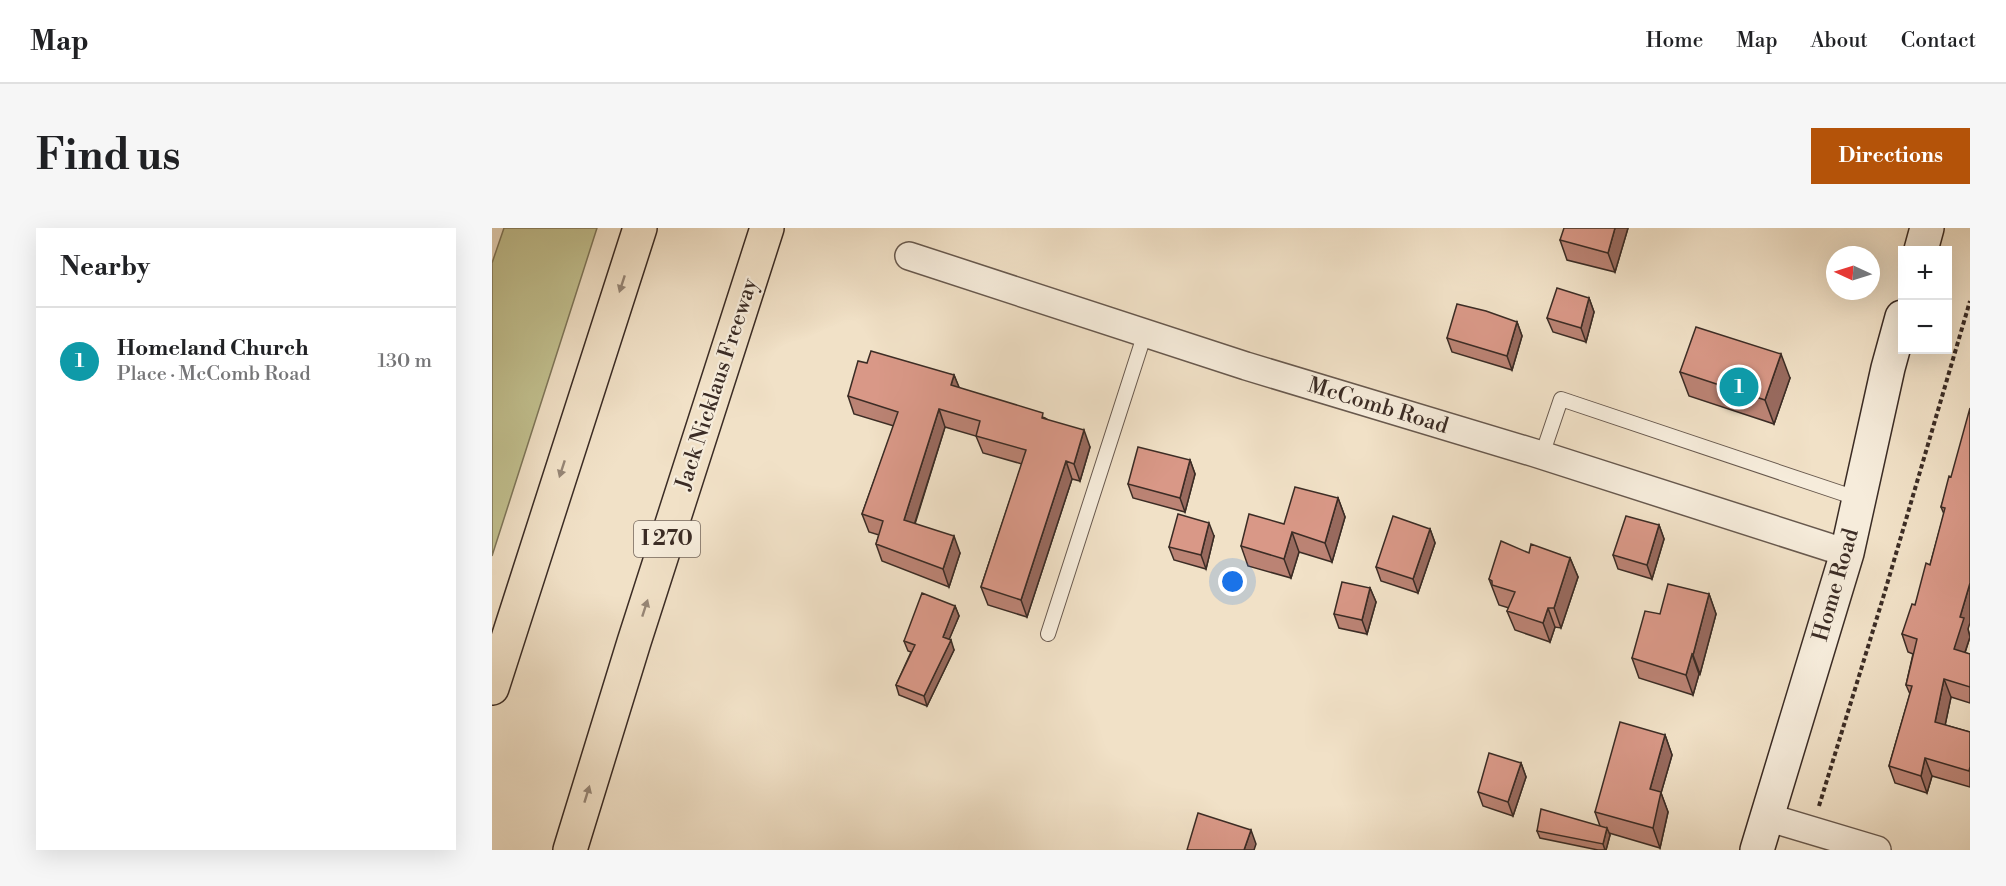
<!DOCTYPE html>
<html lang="en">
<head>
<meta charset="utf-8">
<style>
  body { margin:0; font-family:"Libre Bodoni",serif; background:#f6f6f6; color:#202124 }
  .controls { position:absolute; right:18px; top:18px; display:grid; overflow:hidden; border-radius:0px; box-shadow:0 6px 24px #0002 }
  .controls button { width:54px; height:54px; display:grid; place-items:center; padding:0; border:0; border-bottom:2px solid #e0e0e0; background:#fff; color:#202124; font:30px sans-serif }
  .compass { position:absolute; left:1334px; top:18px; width:54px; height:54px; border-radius:50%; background:#fff; box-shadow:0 6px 24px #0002; rotate:274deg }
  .you { position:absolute; left:741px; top:354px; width:21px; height:21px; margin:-15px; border:4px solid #fff; border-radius:50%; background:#1a73e8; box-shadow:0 0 0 9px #1a73e833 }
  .badge { display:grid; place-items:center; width:39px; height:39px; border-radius:50%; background:#b45309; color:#fff; font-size:20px; font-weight:700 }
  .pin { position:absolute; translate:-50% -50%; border:3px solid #fff; box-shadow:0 2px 6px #0006 }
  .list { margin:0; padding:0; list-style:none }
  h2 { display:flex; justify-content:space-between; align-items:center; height:78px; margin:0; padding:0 24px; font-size:26px }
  h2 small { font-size:20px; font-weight:400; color:#757577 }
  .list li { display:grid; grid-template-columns:39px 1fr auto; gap:18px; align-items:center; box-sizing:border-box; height:108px; padding:0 24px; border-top:2px solid #e0e0e0 }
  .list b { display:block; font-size:22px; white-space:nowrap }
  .list p { margin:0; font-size:20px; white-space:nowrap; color:#757577 }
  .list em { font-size:20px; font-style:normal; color:#757577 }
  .map { position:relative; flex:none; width:1478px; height:622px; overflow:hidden; border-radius:0px }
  header { display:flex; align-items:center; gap:36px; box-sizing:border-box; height:84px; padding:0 30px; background:#fff; border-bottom:2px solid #e0e0e0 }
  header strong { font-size:28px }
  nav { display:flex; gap:33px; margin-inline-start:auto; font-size:21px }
  .intro { display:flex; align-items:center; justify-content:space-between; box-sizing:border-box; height:144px; padding:0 36px }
  h1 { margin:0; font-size:42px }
  .button { padding:15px 27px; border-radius:0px; background:#b45309; color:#fff; font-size:21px; font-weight:700 }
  main { display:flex; gap:36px; padding:0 36px }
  aside { flex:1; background:#fff; border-radius:0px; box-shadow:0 6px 24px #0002 }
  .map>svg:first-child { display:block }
  .green { fill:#c2c190; stroke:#7e765a; stroke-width:1.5 }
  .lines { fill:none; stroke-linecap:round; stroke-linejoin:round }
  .lane-casing { stroke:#68594e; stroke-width:16 }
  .street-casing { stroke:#68594e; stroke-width:30 }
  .secondary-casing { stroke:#3b2c25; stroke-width:36 }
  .highway-casing { stroke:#3b2c25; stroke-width:36 }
  .path { stroke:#3b2c25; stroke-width:4; stroke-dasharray:4.5 3; stroke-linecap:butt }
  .lane { stroke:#f6ecdb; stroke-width:14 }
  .street { stroke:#f6ecdb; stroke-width:27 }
  .secondary { stroke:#f6ecdb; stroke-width:33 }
  .highway { stroke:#f1e1c7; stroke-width:33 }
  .wall { fill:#bb8374; stroke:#3b2c25; stroke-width:1.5 }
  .shaded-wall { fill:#986a5e; stroke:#3b2c25; stroke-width:1.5 }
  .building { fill:#d99887; stroke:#3b2c25; stroke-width:1.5 }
  .oneway { fill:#968676 }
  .labels { text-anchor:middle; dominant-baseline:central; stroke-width:4.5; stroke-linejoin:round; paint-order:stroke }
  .shield { fill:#f6ecdb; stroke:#73665c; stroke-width:1.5 }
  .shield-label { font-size:21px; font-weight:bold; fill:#3b2c25 }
  .street-label { font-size:22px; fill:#3b2c25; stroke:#f6ecdb }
</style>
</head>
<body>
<header>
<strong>Map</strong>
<nav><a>Home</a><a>Map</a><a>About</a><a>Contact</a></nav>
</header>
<div class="intro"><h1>Find us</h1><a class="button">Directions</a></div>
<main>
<aside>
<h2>Nearby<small></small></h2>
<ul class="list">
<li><span class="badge" style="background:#0f9aa8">1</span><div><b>Homeland Church</b><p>Place · McComb Road</p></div><em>130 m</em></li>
</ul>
</aside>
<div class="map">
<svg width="1478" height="622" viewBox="0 0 1478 622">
  <rect width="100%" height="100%" fill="#f1e1c7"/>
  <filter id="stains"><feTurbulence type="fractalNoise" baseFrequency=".00333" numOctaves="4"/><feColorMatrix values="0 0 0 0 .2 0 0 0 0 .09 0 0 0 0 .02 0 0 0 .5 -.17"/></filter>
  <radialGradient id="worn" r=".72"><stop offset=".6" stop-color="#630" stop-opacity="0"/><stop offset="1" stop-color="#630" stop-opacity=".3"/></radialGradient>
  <path class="green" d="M 12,0 L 105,0 L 0,328 L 0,35 Z"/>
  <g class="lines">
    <g class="lane-casing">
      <path id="lane" d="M 1050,227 L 1069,171 L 1367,271
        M 556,406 L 653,105"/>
    </g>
    <g class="street-casing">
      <path id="street" d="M 417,28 L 754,138 L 1043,225 L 1355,325
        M 1275,589 L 1385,622"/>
    </g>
    <g class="secondary-casing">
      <path id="secondary" d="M 1429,22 L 1435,0
        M 1265,622 L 1355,325 L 1396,140 L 1410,89"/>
    </g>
    <g class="highway-casing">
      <path id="highway" d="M 0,460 L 148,0
        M 78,622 L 142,414 L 275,0"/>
    </g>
    <path class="path" d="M 1327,578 L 1391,370 L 1478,73"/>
    <use href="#lane" class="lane"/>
    <use href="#street" class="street"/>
    <use href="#secondary" class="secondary"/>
    <use href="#highway" class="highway"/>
  </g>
  <path class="wall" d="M 1136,0 L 1123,44 L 1075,32 L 1068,12 Z
    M 1097,70 L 1102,84 L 1094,114 L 1061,104 L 1055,90 Z
    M 1025,94 L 1030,108 L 1020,142 L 960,124 L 955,110 Z
    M 375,135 L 462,147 L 467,160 L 553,190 L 598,219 L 588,253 L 580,251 L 535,389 L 496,377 L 489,359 L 530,236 L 491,225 L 484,208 L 453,199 L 423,296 L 468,325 L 457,359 L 390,333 L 384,316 L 387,307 L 377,304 L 370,286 L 402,198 L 362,186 L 356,168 Z
    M 1188,144 L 1298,150 L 1282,196 L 1197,168 Z
    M 698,232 L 703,246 L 693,284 L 641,270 L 636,256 Z
    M 1459,249 L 1476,401 L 1478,409 L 1473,425 L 1478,426 L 1478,475 L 1459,469 L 1453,497 L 1478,504 L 1478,559 L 1440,548 L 1435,565 L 1403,555 L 1397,538 L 1418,466 L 1414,457 L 1421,426 L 1416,424 L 1410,406 L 1423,377 L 1438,337 L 1452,286 L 1449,279 Z
    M 846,270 L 853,289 L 840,334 L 807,324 L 799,350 L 756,338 L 749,318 Z
    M 1167,297 L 1172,311 L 1160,351 L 1126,341 L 1121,327 Z
    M 938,301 L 943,315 L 926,365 L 889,353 L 884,339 Z
    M 722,308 L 714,341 L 682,332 L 677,319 Z
    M 1037,325 L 1078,330 L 1086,349 L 1069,400 L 1063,399 L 1058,414 L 1023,402 L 1015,383 L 1017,380 L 1007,377 L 997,351 Z
    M 878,360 L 884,374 L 875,406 L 847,400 L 842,386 Z
    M 1217,366 L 1224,386 L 1208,446 L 1207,446 L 1201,467 L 1147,450 L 1140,430 L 1168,386 Z
    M 463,378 L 467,388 L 457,411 L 462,422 L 435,478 L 407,467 L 404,457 L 419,424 L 416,423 L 412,413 Z
    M 1173,507 L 1180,527 L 1169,565 L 1176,584 L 1168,620 L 1117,605 L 1118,607 L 1114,622 L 1106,622 L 1048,610 L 1045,603 L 1108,598 L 1103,584 Z
    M 1029,535 L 1034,549 L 1021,588 L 991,578 L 986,564 Z"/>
  <path class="shaded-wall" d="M 1123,0 L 1136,0 L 1123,44 L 1116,25 Z
    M 1097,70 L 1102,84 L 1094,114 L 1089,100 Z
    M 1025,94 L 1030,108 L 1020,142 L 1015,128 Z
    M 1289,126 L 1298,150 L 1282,196 L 1273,172 Z
    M 462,147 L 469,164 L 459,157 Z
    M 447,181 L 453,199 L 418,310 L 412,292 Z
    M 592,202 L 598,219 L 588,253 L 582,236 Z
    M 698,232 L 703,246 L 693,284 L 688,270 Z
    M 574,233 L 580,251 L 535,389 L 529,372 Z
    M 846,270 L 853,289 L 840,334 L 833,315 Z
    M 717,295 L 722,308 L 714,341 L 709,327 Z
    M 1167,297 L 1172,311 L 1160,351 L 1155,337 Z
    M 938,301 L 943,315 L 926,365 L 921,351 Z
    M 800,304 L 807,324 L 799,350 L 792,331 Z
    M 462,308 L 468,325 L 457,359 L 451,341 Z
    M 1078,330 L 1086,349 L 1069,400 L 1062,380 Z
    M 1478,355 L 1478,395 L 1476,401 L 1478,409 L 1468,439 L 1462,421 L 1468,389 Z
    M 878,360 L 884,374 L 875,406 L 870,392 Z
    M 1217,366 L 1224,386 L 1208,446 L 1201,427 Z
    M 463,378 L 467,388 L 454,419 L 451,409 Z
    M 1056,380 L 1063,399 L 1058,414 L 1051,395 Z
    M 459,412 L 462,422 L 435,478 L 432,468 Z
    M 1200,426 L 1207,446 L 1201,467 L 1194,447 Z
    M 1452,451 L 1459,469 L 1450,512 L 1443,494 Z
    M 1173,507 L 1180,527 L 1169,565 L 1176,584 L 1168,620 L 1161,600 L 1158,561 Z
    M 1433,530 L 1440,548 L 1435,565 L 1429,548 Z
    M 1029,535 L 1034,549 L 1021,588 L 1016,574 Z
    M 1115,600 L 1118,607 L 1114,622 L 1113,622 L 1111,616 Z
    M 759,602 L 764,616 L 762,622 L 752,622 Z"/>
  <path class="building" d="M 1072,0 L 1123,0 L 1116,25 L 1068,12 Z
    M 1065,60 L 1097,70 L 1089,100 L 1055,90 Z
    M 965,76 L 994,83 L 1025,94 L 1015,128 L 955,110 Z
    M 1204,99 L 1289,126 L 1273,172 L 1188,144 Z
    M 379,123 L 462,147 L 459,157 L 551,185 L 550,190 L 592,202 L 582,236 L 574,233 L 529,372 L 489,359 L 534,222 L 484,208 L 488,193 L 447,181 L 412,292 L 462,308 L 451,341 L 384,316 L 391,293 L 370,286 L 406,184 L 356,168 L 366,133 L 375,135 Z
    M 1478,180 L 1478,355 L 1468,389 L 1472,390 L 1462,421 L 1478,426 L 1478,459 L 1452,451 L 1443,494 L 1478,504 L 1478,539 L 1477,543 L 1433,530 L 1429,548 L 1397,538 L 1420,458 L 1414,457 L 1425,411 L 1410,406 L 1420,376 L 1423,377 L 1434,335 L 1438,337 L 1453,280 L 1449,279 L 1457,248 L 1459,249 Z
    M 646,219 L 698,232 L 688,270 L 636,256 Z
    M 803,259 L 846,270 L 833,315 L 800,304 L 792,331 L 749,318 L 757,286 L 792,296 Z
    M 686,286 L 717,295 L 709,327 L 677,319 Z
    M 901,288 L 938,301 L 921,351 L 884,339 Z
    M 1134,288 L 1167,297 L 1155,337 L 1121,327 Z
    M 1009,313 L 1037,325 L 1039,316 L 1078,330 L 1062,380 L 1056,380 L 1051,395 L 1015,383 L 1023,364 L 1000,357 L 1000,353 L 997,351 Z
    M 850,354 L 878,360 L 870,392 L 842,386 Z
    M 1176,356 L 1217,366 L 1201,427 L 1200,426 L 1194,447 L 1140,430 L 1153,383 L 1168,386 Z
    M 430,365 L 463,378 L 451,409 L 459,412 L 432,468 L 404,457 L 423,417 L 412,413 Z
    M 1128,494 L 1173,507 L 1158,561 L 1169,564 L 1161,600 L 1103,584 Z
    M 997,525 L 1029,535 L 1016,574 L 986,564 Z
    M 1049,581 L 1115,600 L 1111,616 L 1045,603 Z
    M 706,585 L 759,602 L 752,622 L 695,622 Z"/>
  <defs><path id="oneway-solid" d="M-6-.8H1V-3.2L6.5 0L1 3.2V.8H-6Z" transform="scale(1.5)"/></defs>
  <g class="oneway">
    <use href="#oneway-solid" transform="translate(130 56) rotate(108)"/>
    <use href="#oneway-solid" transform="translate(70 241) rotate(108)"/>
    <use href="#oneway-solid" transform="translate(153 380) rotate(-72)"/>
    <use href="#oneway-solid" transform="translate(95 566) rotate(-73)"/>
  </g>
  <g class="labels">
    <rect class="shield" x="142" y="293" width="66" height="36" rx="4.5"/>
    <g class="shield-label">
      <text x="175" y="311">I 270</text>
    </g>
    <g class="street-label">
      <text transform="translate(225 156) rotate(-72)">Jack Nicklaus Freeway</text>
      <text transform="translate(886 178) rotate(17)">McComb Road</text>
      <text transform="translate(1344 357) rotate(-74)">Home Road</text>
    </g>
  </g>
  <rect width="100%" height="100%" filter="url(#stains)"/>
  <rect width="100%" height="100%" fill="url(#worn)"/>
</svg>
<div class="controls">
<button>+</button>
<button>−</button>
</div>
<svg class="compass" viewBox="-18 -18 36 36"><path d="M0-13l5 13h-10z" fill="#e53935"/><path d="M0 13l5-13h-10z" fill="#757577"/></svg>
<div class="you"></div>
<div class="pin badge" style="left:1247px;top:159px;background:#0f9aa8">1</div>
</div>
</main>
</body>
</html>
